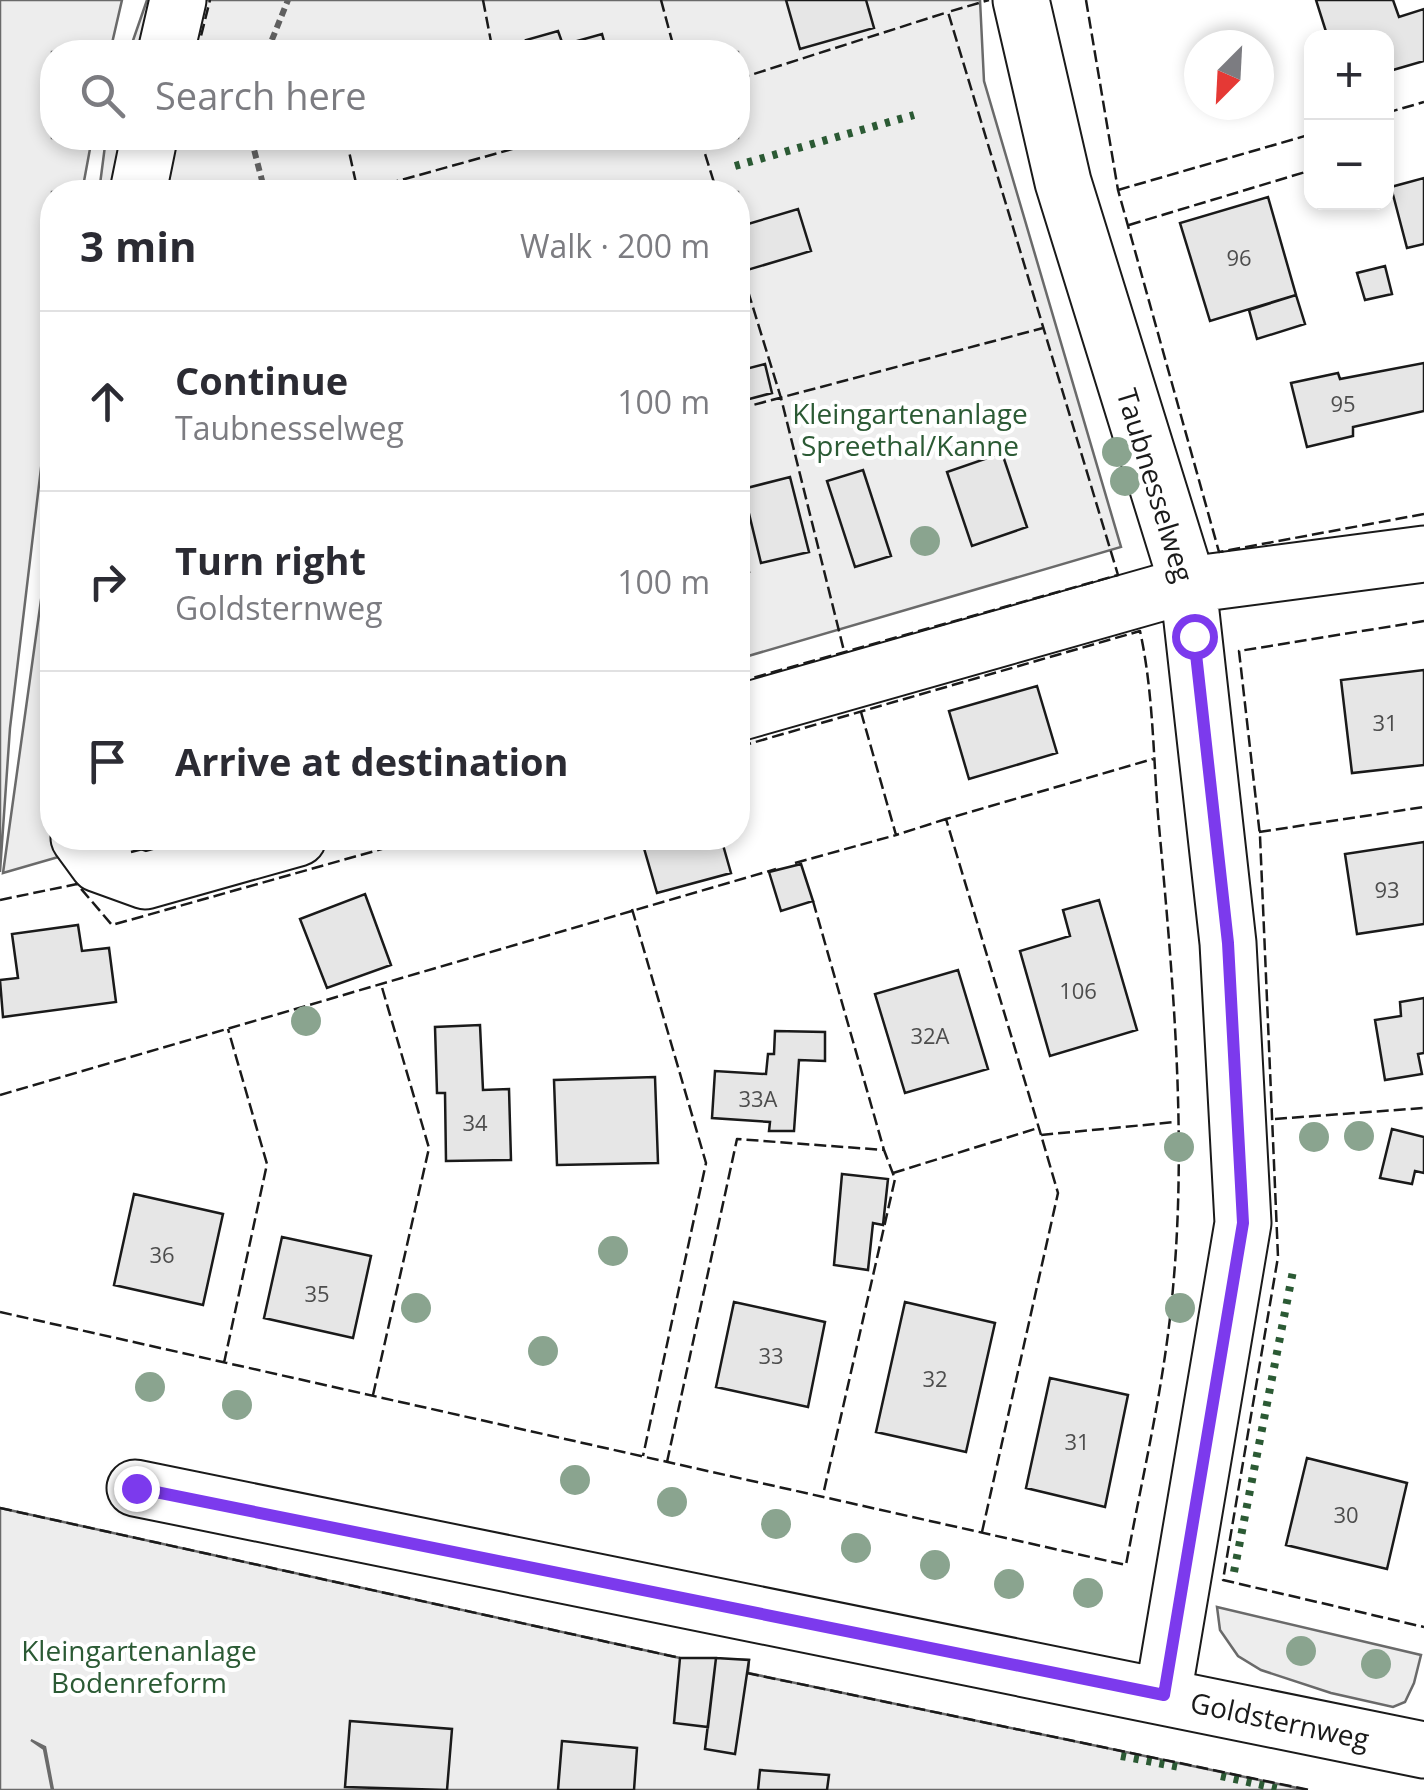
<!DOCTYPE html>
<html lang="en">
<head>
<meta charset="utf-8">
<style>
  body { margin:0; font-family:"Open Sans",sans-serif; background:#f7f7f7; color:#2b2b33 }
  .controls { position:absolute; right:30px; top:30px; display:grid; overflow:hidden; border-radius:20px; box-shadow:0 5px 15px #0003 }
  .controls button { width:90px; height:90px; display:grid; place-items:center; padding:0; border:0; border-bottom:2px solid #e1e1e2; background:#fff; color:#2b2b33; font:50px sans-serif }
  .compass { position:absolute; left:1184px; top:30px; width:90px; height:90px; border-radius:50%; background:#fff; box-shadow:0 5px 15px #0003; rotate:204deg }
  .stop { position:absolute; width:30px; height:30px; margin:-22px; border:8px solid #7c3aed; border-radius:50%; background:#fff }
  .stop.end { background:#7c3aed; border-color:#fff; box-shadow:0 2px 10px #0008 }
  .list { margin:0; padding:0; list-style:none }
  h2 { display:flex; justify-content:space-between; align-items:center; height:130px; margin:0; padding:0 40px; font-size:42px }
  h2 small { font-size:32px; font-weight:400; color:#7c7c81 }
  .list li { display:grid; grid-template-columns:65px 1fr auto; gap:30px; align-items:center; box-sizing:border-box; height:180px; padding:0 40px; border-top:2px solid #e1e1e2 }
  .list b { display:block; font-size:38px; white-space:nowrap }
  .list p { margin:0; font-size:32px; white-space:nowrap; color:#7c7c81 }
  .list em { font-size:32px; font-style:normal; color:#7c7c81 }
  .icon { flex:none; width:55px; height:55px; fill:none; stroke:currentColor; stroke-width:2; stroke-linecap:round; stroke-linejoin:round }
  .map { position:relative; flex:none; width:1424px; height:1790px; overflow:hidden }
  .search { position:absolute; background:#fff; box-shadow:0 5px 15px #0003; left:40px; top:40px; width:710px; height:110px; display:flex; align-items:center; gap:25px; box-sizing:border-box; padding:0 35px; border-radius:40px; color:#7c7c81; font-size:38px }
  .panel { position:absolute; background:#fff; box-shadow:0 5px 15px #0003; left:40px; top:180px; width:710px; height:670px; border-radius:40px }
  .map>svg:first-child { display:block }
  .built { fill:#ededed; stroke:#6a6a6a; stroke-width:2.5 }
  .building { fill:#e6e6e6; stroke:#1a1a1a; stroke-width:2.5 }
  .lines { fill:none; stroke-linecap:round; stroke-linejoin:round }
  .minor-casing { stroke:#1a1a1a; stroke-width:59 }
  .path { stroke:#5f5f5f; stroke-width:6; stroke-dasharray:8 5; stroke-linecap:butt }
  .minor { stroke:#fff; stroke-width:55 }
  .hedge { stroke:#2b5a34; stroke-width:8; stroke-dasharray:5 8; stroke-linecap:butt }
  .fence { stroke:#1a1a1a; stroke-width:2.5; stroke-dasharray:12 5; stroke-linecap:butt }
  .tree { fill:#8aa48f }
  .route { stroke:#7c3aed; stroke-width:12 }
  .labels { text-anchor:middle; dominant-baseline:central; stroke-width:8; stroke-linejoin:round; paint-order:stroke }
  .number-label { font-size:22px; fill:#4d4d4d }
  .park-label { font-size:28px; fill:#2b5a34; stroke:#fff }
  .street-label { font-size:28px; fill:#1a1a1a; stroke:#fff }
</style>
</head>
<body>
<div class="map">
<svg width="1424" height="1790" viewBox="0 0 1424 1790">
  <rect width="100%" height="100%" fill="#fff"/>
  <path class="built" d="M 0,0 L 122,0 L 110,52 L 52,52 L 52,138 L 92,138 L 82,192 L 52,192 L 52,376 L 10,728 L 0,872 Z
    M 147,0 L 980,0 L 984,81 L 1121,547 L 738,659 L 738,192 L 99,192 L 106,138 L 738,138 L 738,52 L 129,52 Z
    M 52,521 L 52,838 L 124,838 L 3,873 Z
    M 0,1508 L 680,1658 L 749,1660 L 748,1673 L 1307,1790 L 53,1790 L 45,1747 L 31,1740 L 44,1749 L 52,1790 L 0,1790 Z
    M 1217,1607 L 1421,1655 L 1414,1683 L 1405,1702 L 1393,1707 L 1331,1693 L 1261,1670 L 1238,1656 L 1220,1630 Z"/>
  <path class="building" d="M 786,0 L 866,0 L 874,28 L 800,49 Z
    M 1316,0 L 1393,0 L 1399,17 L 1424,9 L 1424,61 L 1386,72 L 1386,38 L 1328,38 Z
    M 558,31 L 563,45 L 602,34 L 607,52 L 529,52 L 526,40 Z
    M 1424,178 L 1424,244 L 1407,248 L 1391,187 Z
    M 1268,197 L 1296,295 L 1210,321 L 1180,223 Z
    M 798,209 L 811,251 L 744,271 L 738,227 Z
    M 1385,266 L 1392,294 L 1365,300 L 1357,273 Z
    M 1296,295 L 1305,324 L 1257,339 L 1249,310 Z
    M 1424,363 L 1424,411 L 1353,427 L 1353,436 L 1307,447 L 1291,383 L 1338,373 L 1340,379 Z
    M 765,364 L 772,393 L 738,402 L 738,371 Z
    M 1002,453 L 1027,527 L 972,546 L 947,472 Z
    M 863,470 L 891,556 L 855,567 L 827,481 Z
    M 790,477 L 809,552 L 761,563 L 743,489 Z
    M 738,530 L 749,572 L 738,576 Z
    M 1424,670 L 1424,765 L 1352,773 L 1341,680 Z
    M 1037,686 L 1057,753 L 969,779 L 949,711 Z
    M 641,838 L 721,838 L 731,873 L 657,893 Z
    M 1424,842 L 1424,924 L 1357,934 L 1345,854 Z
    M 801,864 L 813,901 L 781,911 L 769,872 Z
    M 365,894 L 391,965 L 327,988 L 300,919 Z
    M 1099,900 L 1137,1030 L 1050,1056 L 1020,951 L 1070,936 L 1063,910 Z
    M 78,925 L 82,951 L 109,948 L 116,1002 L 3,1017 L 0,980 L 18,978 L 12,934 Z
    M 958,970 L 988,1069 L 905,1093 L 875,994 Z
    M 1424,998 L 1424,1053 L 1418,1054 L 1422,1074 L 1385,1080 L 1375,1020 L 1401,1016 L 1400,1002 Z
    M 480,1025 L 483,1090 L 509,1089 L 511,1160 L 446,1161 L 445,1093 L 437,1093 L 435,1027 Z
    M 775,1031 L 825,1032 L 825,1061 L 799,1060 L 794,1131 L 769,1131 L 770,1122 L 712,1118 L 715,1071 L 766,1074 L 768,1054 L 774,1054 Z
    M 655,1077 L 658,1163 L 557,1165 L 554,1080 Z
    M 1392,1129 L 1424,1137 L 1424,1173 L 1415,1171 L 1412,1184 L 1380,1178 Z
    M 842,1174 L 888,1179 L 883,1225 L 873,1223 L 868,1270 L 834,1265 Z
    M 134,1194 L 223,1214 L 203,1305 L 114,1285 Z
    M 282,1237 L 371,1256 L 353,1338 L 264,1318 Z
    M 734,1302 L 825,1322 L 808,1407 L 716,1387 Z
    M 905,1302 L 995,1323 L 966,1452 L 876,1432 Z
    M 1050,1378 L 1128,1395 L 1105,1507 L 1026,1488 Z
    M 1307,1458 L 1407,1483 L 1387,1569 L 1286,1545 Z
    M 680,1658 L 716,1658 L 708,1727 L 674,1723 Z
    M 716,1658 L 749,1660 L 735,1754 L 705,1749 Z
    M 350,1721 L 452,1729 L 447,1790 L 345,1787 Z
    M 562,1741 L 637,1748 L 634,1790 L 558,1790 Z
    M 760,1770 L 829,1775 L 827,1790 L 758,1790 Z"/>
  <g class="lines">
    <g class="minor-casing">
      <path id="minor" d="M 1021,0 L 1063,182 L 1188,585 L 1228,943 L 1243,1223 L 1163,1695
        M 166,52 L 178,0
        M 138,192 L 149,138
        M 738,713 L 1188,585 L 1424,554
        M 79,838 L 98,864 L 145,881 L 298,838
        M 135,1488 L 1424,1750"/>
    </g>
    <path class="path" d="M 267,52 L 288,0
      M 251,138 L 265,192"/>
    <use href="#minor" class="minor"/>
    <path class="hedge" d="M 735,166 L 914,115
      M 121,838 L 134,846 L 160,838
      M 1234,1572 L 1294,1266
      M 1121,1756 L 1179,1767
      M 1221,1776 L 1284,1790"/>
    <path class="fence" d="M 483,0 L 493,52
      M 661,0 L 675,52
      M 1086,0 L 1118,190 L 1219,552 L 1424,514
      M 197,52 L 210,0
      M 738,79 L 948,12
      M 1386,113 L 1424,102
      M 346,138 L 358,192 L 552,138
      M 700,138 L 717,192
      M 1386,175 L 1391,187
      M 1118,190 L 1312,134
      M 1129,225 L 1312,170
      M 738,259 L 781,398 L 844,651
      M 738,409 L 1043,328
      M 1424,621 L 1239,651 L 1260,836 L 1278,1257 L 1223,1580 L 1424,1627
      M 738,682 L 1118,575 L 948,12 L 989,0
      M 861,712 L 896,835 L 946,819
      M 1259,832 L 1424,807
      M 131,852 L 184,838
      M 795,863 L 896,835
      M 0,900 L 77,884 L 112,925 L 421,838
      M 813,901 L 884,1150
      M 632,909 L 706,1163 L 643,1456
      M 0,1095 L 776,869
      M 1275,1119 L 1424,1108
      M 1041,1135 L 946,819 L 1153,759
      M 893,1173 L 1038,1128
      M 0,1312 L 1126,1565 C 1143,1473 1165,1382 1173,1288 C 1187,1136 1173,978 1159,826 C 1153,761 1154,695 1140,631 L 738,747
      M 224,1363 L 267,1164 L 228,1029
      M 373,1395 L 429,1148 L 381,984
      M 667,1462 L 737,1139 L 884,1150 L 895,1179 L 823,1495
      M 0,1508 L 680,1658
      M 982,1532 L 1058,1193 L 1041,1135 L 1175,1122
      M 747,1673 L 1309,1790"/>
  </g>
  <g class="tree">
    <circle cx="1117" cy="452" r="15"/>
    <circle cx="1125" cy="481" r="15"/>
    <circle cx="925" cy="541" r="15"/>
    <circle cx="306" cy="1021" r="15"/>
    <circle cx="1359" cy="1136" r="15"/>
    <circle cx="1314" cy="1137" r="15"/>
    <circle cx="1179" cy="1147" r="15"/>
    <circle cx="613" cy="1251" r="15"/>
    <circle cx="416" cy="1308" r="15"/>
    <circle cx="1180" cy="1308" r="15"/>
    <circle cx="543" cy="1351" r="15"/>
    <circle cx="150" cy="1387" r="15"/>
    <circle cx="237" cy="1405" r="15"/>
    <circle cx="575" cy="1480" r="15"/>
    <circle cx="672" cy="1502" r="15"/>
    <circle cx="776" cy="1524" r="15"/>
    <circle cx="856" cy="1548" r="15"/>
    <circle cx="935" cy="1565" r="15"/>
    <circle cx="1009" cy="1584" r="15"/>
    <circle cx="1088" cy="1593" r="15"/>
    <circle cx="1301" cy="1651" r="15"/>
    <circle cx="1376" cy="1664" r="15"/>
  </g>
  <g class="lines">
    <path class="route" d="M 136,1488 L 1164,1695 L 1243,1223 L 1228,943 L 1194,636"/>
  </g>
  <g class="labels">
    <g class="number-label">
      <text x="1239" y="257">96</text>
      <text x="1343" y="403">95</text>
      <text x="1385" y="722">31</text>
      <text x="1387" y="889">93</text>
      <text x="1078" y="990">106</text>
      <text x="930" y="1035">32A</text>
      <text x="758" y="1098">33A</text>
      <text x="475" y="1122">34</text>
      <text x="162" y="1254">36</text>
      <text x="317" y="1293">35</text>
      <text x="771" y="1355">33</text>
      <text x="935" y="1378">32</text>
      <text x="1077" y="1441">31</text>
      <text x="1346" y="1514">30</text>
    </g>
    <g class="park-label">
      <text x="910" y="413">Kleingartenanlage<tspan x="910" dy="32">Spreethal/Kanne</tspan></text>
      <text x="139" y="1650">Kleingartenanlage<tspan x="139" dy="32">Bodenreform</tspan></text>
    </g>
    <g class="street-label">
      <text transform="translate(1156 485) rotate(73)">Taubnesselweg</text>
      <text transform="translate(1280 1720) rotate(12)">Goldsternweg</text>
    </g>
  </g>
</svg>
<div class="controls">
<button>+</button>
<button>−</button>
</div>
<svg class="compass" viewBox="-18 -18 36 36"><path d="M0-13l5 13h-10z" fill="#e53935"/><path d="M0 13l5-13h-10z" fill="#7c7c81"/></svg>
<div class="stop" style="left:1194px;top:636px"></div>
<div class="stop end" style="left:136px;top:1488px"></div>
<div class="search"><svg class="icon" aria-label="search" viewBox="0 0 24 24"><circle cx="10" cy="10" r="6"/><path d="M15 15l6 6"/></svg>Search here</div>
<section class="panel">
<h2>3 min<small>Walk · 200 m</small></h2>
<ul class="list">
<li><svg class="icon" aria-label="ahead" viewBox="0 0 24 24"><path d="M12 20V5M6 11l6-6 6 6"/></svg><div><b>Continue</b><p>Taubnesselweg</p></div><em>100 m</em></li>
<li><svg class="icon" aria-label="right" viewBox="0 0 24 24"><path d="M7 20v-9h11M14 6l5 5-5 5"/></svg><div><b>Turn right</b><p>Goldsternweg</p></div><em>100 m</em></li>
<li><svg class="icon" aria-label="arrive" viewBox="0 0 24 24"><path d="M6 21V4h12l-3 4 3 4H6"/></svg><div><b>Arrive at destination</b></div></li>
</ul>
</section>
</div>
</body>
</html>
